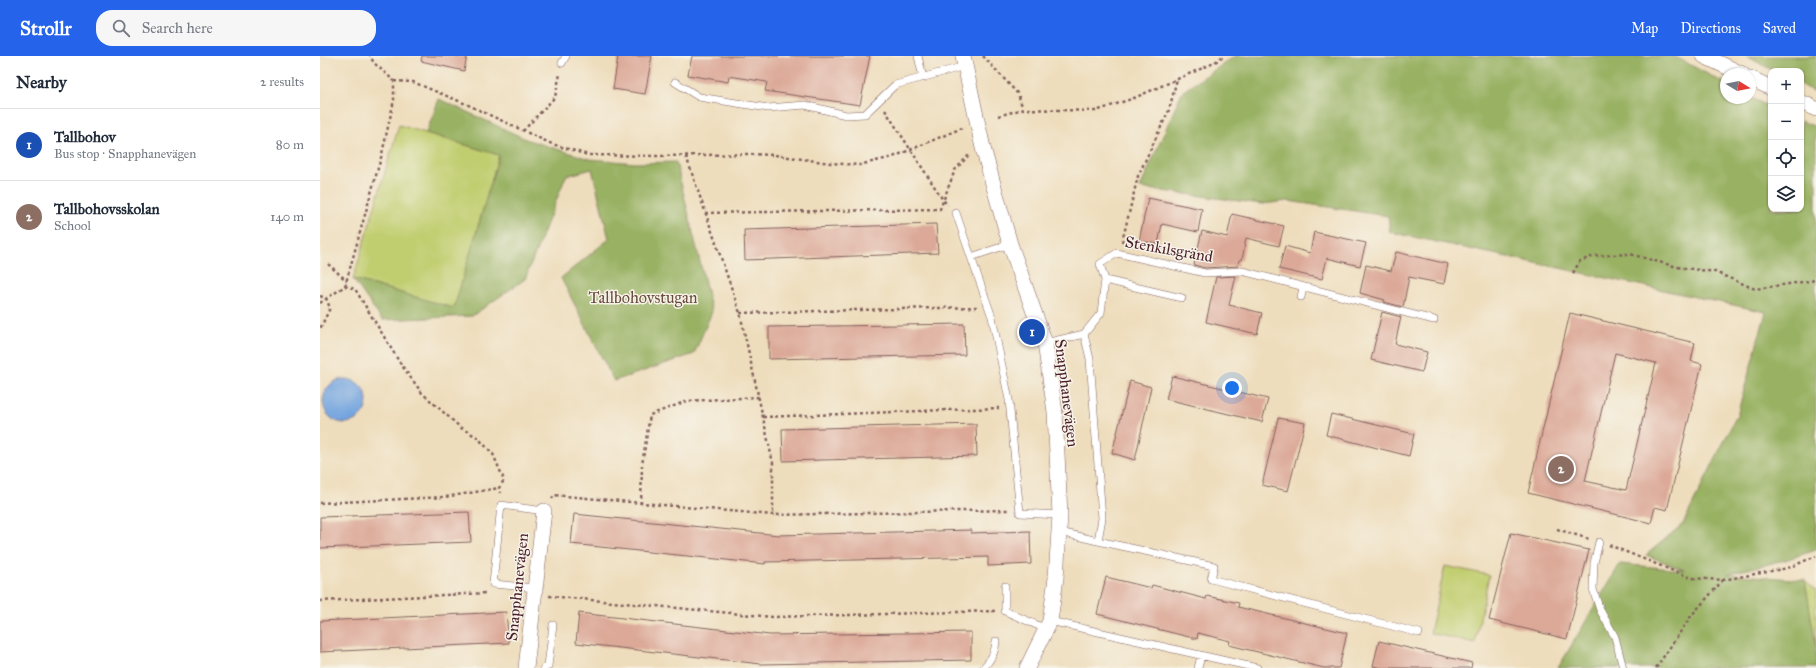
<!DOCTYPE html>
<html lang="en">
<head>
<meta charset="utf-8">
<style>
  body { margin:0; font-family:"IM FELL Great Primer",serif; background:#f6f6f7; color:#1f2937 }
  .controls { position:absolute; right:12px; top:12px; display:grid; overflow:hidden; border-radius:8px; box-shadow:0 1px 3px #0004 }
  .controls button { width:36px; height:36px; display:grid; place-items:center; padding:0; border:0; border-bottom:1px solid #e0e1e3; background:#fff; color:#1f2937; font:20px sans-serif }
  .compass { position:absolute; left:1400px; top:12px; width:36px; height:36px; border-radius:50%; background:#fff; box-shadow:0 1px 3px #0004; rotate:100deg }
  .you { position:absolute; left:912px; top:332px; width:14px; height:14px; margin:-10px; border:3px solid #fff; border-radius:50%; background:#1a73e8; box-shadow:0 0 0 6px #1a73e833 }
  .badge { display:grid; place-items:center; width:26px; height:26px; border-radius:50%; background:#2563eb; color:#fff; font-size:13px; font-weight:700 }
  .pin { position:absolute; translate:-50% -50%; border:2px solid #fff; box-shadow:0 1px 4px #0006 }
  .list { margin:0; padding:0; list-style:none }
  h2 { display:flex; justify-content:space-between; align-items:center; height:52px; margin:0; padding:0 16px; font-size:17px }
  h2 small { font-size:13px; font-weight:400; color:#747a83 }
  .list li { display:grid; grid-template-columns:26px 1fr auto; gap:12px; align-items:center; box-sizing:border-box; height:72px; padding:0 16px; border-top:1px solid #e0e1e3 }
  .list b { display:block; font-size:15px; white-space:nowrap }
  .list p { margin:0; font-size:13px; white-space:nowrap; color:#747a83 }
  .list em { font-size:13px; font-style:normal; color:#747a83 }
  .icon { flex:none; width:22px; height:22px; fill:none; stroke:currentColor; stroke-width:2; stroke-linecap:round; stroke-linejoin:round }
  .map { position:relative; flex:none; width:1496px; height:612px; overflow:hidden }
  header { display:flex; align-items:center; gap:24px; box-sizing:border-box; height:56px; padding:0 20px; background:#2563eb; color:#fff }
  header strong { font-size:19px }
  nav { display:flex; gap:22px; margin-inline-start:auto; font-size:14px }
  .search { width:280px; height:36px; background:#f6f6f7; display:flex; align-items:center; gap:10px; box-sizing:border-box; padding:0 14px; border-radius:16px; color:#747a83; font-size:15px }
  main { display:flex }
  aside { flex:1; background:#fff }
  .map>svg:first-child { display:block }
  .green { fill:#c1ce6f; stroke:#86764d }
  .forest { fill:#98b162; stroke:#716846 }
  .water { fill:#75a5df; stroke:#606285 }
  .building { fill:#dca998; fill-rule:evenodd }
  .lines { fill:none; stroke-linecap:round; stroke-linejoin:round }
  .service-casing { stroke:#83625e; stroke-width:8 }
  .minor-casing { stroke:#83625e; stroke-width:16 }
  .path { stroke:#83625e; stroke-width:2.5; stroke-dasharray:3 3; stroke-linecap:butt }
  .service { stroke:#fff; stroke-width:7 }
  .minor { stroke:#fff; stroke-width:15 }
  .labels { text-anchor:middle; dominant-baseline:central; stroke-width:3; stroke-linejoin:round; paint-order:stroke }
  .street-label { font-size:16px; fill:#4a1f2b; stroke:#f7f3e8 }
  .park-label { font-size:16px; fill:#684b3c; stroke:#f7f3e8 }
</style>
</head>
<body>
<header>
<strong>Strollr</strong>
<div class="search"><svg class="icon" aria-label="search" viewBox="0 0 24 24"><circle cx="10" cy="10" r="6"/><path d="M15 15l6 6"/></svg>Search here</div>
<nav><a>Map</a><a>Directions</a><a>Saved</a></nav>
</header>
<main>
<aside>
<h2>Nearby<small>2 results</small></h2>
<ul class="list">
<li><span class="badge" style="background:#1a4fb4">1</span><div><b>Tallbohov</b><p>Bus stop · Snapphanevägen</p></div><em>80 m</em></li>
<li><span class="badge" style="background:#8d6e63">2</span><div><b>Tallbohovsskolan</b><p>School</p></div><em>140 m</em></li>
</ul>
</aside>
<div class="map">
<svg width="1496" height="612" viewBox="0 0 1496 612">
  <rect width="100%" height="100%" fill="#f7f3e8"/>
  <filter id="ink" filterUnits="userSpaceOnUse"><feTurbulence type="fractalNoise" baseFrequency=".025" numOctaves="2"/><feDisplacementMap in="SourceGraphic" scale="8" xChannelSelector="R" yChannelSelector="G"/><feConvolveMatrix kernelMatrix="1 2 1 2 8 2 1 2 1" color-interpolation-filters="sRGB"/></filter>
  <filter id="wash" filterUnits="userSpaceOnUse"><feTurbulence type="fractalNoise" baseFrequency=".012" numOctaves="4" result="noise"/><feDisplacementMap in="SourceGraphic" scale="16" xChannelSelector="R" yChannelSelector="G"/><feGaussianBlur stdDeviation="0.9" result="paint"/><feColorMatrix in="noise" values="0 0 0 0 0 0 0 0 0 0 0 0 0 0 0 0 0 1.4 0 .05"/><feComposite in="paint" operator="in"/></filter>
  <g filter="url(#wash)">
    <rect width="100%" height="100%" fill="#eeddbc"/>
    <path class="green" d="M 79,69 L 179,99 L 134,253 L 33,223 Z
      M 1125,510 L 1169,519 L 1155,587 L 1110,577 Z
      M 1485,525 L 1496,535 L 1496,591 L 1495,588 Z"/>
    <path class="forest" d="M 915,0 L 1354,0 L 1406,28 L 1406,42 L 1430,41 L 1451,52 L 1451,153 L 1481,153 L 1481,65 L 1496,71 L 1496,494 L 1465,504 L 1407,518 L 1485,524 L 1496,591 L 1496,612 L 1238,612 L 1300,508 L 1364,514 L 1326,499 L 1363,468 L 1417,359 L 1446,256 L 1070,176 L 1068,160 L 968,145 L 942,148 L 820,132 L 862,36 Z
      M 1426,0 L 1496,0 L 1496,36 L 1481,29 L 1481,15 L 1454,15 Z
      M 119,43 L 208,84 L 270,103 L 315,107 L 356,106 L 392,256 L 374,298 L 294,325 L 241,222 L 289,183 L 272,113 L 246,120 L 205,223 L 152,260 L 62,264 L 33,223 L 134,252 L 179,99 L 106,77 Z"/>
    <path class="water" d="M3 345a22 22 0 1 1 44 0a22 22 0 1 1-44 0Z"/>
    <g id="blocks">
      <path class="building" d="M 102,0 L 147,0 L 144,15 L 101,5 Z
        M 298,0 L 332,0 L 325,38 L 293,33 Z
        M 372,0 L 550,0 L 540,49 L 445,35 L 447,26 L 409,20 L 408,26 L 368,19 Z
        M 828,142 L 882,153 L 878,176 L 842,168 L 838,188 L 819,185 Z
        M 912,158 L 964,170 L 959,190 L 926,182 L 922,204 L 919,204 L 918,210 L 885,212 L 874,209 L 882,175 L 907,181 Z
        M 616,168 L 618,197 L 425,204 L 424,174 Z
        M 994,176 L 1046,187 L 1040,210 L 1007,202 L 1002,223 L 959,213 L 965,190 L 990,197 Z
        M 1076,196 L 1128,208 L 1124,228 L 1089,221 L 1083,251 L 1064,246 L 1065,244 L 1040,237 L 1046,209 L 1071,215 Z
        M 916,220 L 909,249 L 942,257 L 937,278 L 886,266 L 896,221 Z
        M 1062,256 L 1081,261 L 1075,288 L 1107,296 L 1102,316 L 1051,304 Z
        M 1250,257 L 1375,287 L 1371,305 L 1382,308 L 1347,454 L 1335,451 L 1331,467 L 1208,437 ZM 1295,297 L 1336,307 L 1306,434 L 1265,425 Z
        M 644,268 L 645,299 L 449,303 L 449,271 Z
        M 852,320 L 948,343 L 942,366 L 846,343 Z
        M 810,325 L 831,331 L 815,404 L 792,397 Z
        M 1011,358 L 1094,378 L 1089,400 L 1006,379 Z
        M 958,362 L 985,367 L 968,435 L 942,429 Z
        M 656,368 L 657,400 L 463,405 L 462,373 Z
        M 149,456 L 151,486 L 0,492 L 0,461 Z
        M 254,458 L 459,479 L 651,474 L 651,477 L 710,475 L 711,508 L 668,510 L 668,501 L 445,506 L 445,508 L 251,488 Z
        M 1191,477 L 1269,494 L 1247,583 L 1169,564 Z
        M 786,521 L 831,532 L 832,529 L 886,543 L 887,540 L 919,547 L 918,551 L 1027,577 L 1019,612 L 1004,612 L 909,589 L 910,585 L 878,577 L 877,583 L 777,558 Z
        M 186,556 L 189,587 L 0,596 L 0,565 Z
        M 259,557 L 450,579 L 651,576 L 651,604 L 441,608 L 256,587 Z
        M 1059,585 L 1152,607 L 1151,612 L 1062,612 L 1053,610 Z"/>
    </g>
  </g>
  <g filter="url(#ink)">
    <use href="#blocks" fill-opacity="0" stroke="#83625e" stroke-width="1"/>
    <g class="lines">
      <g class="service-casing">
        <path id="service" d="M 598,0 L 603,22
          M 242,7 L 246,0
          M 355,26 L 379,41 L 448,52 L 485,49 L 526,59 L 545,58 L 575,29 L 645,10
          M 636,157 L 651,201 L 690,188
          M 651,201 L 672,261 L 689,344 L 700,457 L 740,459
          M 785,224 L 862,242
          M 981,241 L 983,232
          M 764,278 L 770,303 L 782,462 L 778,485 L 894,510 L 891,523 L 1099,577
          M 725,287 L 764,278 L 781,257 L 785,224 L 780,208 L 797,197 L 885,217 L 922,215 L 1114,264
          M 740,476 L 778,485
          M 1279,486 L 1274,507 L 1273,533 L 1280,554 L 1295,581 L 1303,612
          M 685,530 L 685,555 L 726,573
          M 215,532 L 173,528 L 181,449 L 224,455
          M 730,565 L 937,612
          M 224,612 L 228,610 L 233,569
          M 663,612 C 671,604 675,597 676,585
          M 878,612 L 881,600"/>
      </g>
      <g class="minor-casing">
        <path id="minor" d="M 643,0 L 663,92 L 690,188 L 725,287 L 735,356 L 740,459 L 736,522 L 730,565 L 707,612
          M 1384,0 L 1422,18
          M 1430,22 L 1451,32
          M 1481,46 L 1496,53
          M 206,612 L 224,455"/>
      </g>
      <path class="path" d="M 663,0 L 698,38 L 703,53
        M 74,25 L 93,26 L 146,48 L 232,88 L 268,99 L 340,100 L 430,98 L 455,99 L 510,107 L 539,109 L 573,101 L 642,72
        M 565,54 L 623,144 L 628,149
        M 678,60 L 703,53 L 776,55 L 814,42 L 894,7 L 903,0
        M 203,75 L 235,41 L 240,18
        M 366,100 L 420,257 L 453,407 L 453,459
        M 385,157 L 620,153 L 635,114 L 650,98
        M 802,186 L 818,120 L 849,54 L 857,23
        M 8,208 L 27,225
        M 1253,217 L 1260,205 L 1274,200 L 1310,198 L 1357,211 L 1395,216 L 1435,233 L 1496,224
        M 25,230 L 62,98 L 74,44 L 74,25 L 54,7 L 50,0
        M 0,240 L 6,242 L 10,252 L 0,273
        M 0,247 L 25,230 L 35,233 L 80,307 L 102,337 L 141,372 L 157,381 L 173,398 L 184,424 L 179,432 L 180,437
        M 420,257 L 657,251
        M 443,361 L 679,352
        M 232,443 L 234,439 L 453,459 L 688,454
        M 0,447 L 125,441 L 179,432
        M 321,448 L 322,409 L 330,359 L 367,345 L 439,341
        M 1237,473 L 1269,483
        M 1289,489 L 1371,522 L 1403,524 L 1468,512 L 1496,500
        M 229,540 L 453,561 L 675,555
        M 0,545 L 167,537
        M 1336,612 L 1371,560 L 1403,524"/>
      <use href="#service" class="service"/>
      <use href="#minor" class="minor"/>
    </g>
  </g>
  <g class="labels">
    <g class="street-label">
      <text transform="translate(849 193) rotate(10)">Stenkilsgränd</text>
      <text transform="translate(747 337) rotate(83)">Snapphanevägen</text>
      <text transform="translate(197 531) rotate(-84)">Snapphanevägen</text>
    </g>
    <g class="park-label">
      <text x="323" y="241">Tallbohovstugan</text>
    </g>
  </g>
</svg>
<div class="controls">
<button>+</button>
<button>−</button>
<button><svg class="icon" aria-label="locate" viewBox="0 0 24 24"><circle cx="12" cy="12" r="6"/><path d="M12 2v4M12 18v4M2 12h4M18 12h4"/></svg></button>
<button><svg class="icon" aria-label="layers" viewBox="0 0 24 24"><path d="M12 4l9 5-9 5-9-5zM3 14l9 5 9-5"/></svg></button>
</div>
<svg class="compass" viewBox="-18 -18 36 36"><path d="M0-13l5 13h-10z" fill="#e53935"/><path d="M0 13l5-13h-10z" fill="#747a83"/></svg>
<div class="you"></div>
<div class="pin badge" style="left:712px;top:276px;background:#1a4fb4">1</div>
<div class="pin badge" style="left:1241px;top:413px;background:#8d6e63">2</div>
</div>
</main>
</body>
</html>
